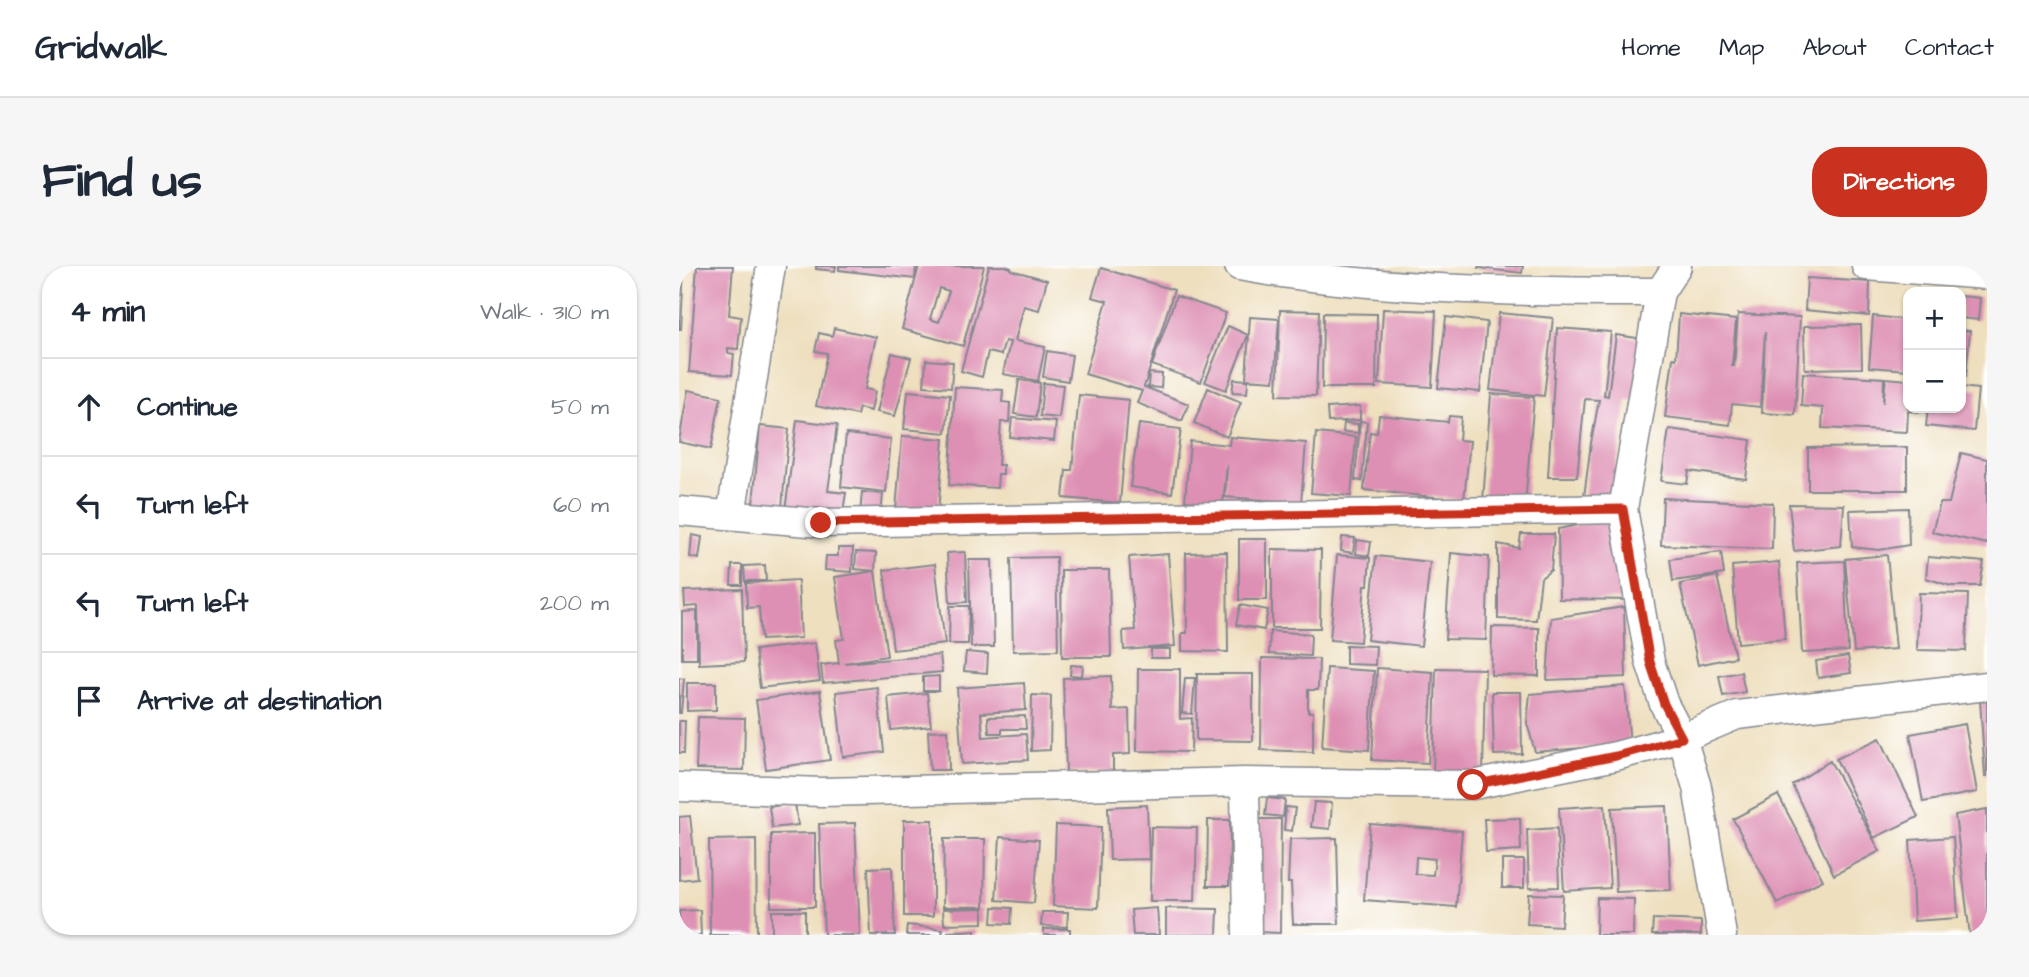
<!DOCTYPE html>
<html lang="en">
<head>
<meta charset="utf-8">
<style>
  body { margin:0; font-family:"Architects Daughter",sans-serif; background:#f6f6f7; color:#1f2937 }
  .controls { position:absolute; right:21px; top:21px; display:grid; overflow:hidden; border-radius:14px; box-shadow:0 2px 5px #0004 }
  .controls button { width:63px; height:63px; display:grid; place-items:center; padding:0; border:0; border-bottom:2px solid #e0e1e3; background:#fff; color:#1f2937; font:35px sans-serif }
  .stop { position:absolute; width:21px; height:21px; margin:-16px; border:5px solid #c8321e; border-radius:50%; background:#fff }
  .stop.end { background:#c8321e; border-color:#fff; box-shadow:0 2px 7px #0008 }
  .list { margin:0; padding:0; list-style:none }
  h2 { display:flex; justify-content:space-between; align-items:center; height:91px; margin:0; padding:0 28px; font-size:30px }
  h2 small { font-size:23px; font-weight:400; color:#747a83 }
  .list li { display:grid; grid-template-columns:46px 1fr auto; gap:21px; align-items:center; box-sizing:border-box; height:98px; padding:0 28px; border-top:2px solid #e0e1e3 }
  .list b { display:block; font-size:26px; white-space:nowrap }
  .list em { font-size:23px; font-style:normal; color:#747a83 }
  .icon { flex:none; width:38px; height:38px; fill:none; stroke:currentColor; stroke-width:2; stroke-linecap:round; stroke-linejoin:round }
  .map { position:relative; flex:none; width:1308px; height:669px; overflow:hidden; border-radius:28px }
  header { display:flex; align-items:center; gap:42px; box-sizing:border-box; height:98px; padding:0 35px; background:#fff; border-bottom:2px solid #e0e1e3 }
  header strong { font-size:33px }
  nav { display:flex; gap:38px; margin-inline-start:auto; font-size:24px }
  .intro { display:flex; align-items:center; justify-content:space-between; box-sizing:border-box; height:168px; padding:0 42px }
  h1 { margin:0; font-size:49px }
  .button { padding:18px 32px; border-radius:28px; background:#c8321e; color:#fff; font-size:24px; font-weight:700 }
  main { display:flex; gap:42px; padding:0 42px }
  aside { flex:1; background:#fff; border-radius:28px; box-shadow:0 2px 5px #0004 }
  .map>svg:first-child { display:block }
  .building { fill:#de90b4; fill-rule:evenodd }
  .lines { fill:none; stroke-linecap:round; stroke-linejoin:round }
  .street-casing { stroke:#84878e; stroke-width:31 }
  .street { stroke:#fff; stroke-width:28 }
  .route { stroke:#c8321e; stroke-width:9 }
</style>
</head>
<body>
<header>
<strong>Gridwalk</strong>
<nav><a>Home</a><a>Map</a><a>About</a><a>Contact</a></nav>
</header>
<div class="intro"><h1>Find us</h1><a class="button">Directions</a></div>
<main>
<aside>
<h2>4 min<small>Walk · 310 m</small></h2>
<ul class="list">
<li><svg class="icon" aria-label="ahead" viewBox="0 0 24 24"><path d="M12 20V5M6 11l6-6 6 6"/></svg><div><b>Continue</b></div><em>50 m</em></li>
<li><svg class="icon" aria-label="left" viewBox="0 0 24 24"><path d="M17 20v-9H6M10 6l-5 5 5 5"/></svg><div><b>Turn left</b></div><em>60 m</em></li>
<li><svg class="icon" aria-label="left" viewBox="0 0 24 24"><path d="M17 20v-9H6M10 6l-5 5 5 5"/></svg><div><b>Turn left</b></div><em>200 m</em></li>
<li><svg class="icon" aria-label="arrive" viewBox="0 0 24 24"><path d="M6 21V4h12l-3 4 3 4H6"/></svg><div><b>Arrive at destination</b></div></li>
</ul>
</aside>
<div class="map">
<svg width="1308" height="669" viewBox="0 0 1308 669">
  <rect width="100%" height="100%" fill="#fff"/>
  <filter id="ink" filterUnits="userSpaceOnUse"><feTurbulence type="fractalNoise" baseFrequency=".0143" numOctaves="2"/><feDisplacementMap in="SourceGraphic" scale="14" xChannelSelector="R" yChannelSelector="G"/><feConvolveMatrix kernelMatrix="1 2 1 2 8 2 1 2 1" color-interpolation-filters="sRGB"/></filter>
  <filter id="wash" filterUnits="userSpaceOnUse"><feTurbulence type="fractalNoise" baseFrequency=".00686" numOctaves="4" result="noise"/><feDisplacementMap in="SourceGraphic" scale="28" xChannelSelector="R" yChannelSelector="G"/><feGaussianBlur stdDeviation="1.57" result="paint"/><feColorMatrix in="noise" values="0 0 0 0 0 0 0 0 0 0 0 0 0 0 0 0 0 1.4 0 .05"/><feComposite in="paint" operator="in"/></filter>
  <g filter="url(#wash)">
    <rect width="100%" height="100%" fill="#eedfbe"/>
    <g id="blocks">
      <path class="building" d="M 0,0 L 5,0 L 2,63 L 0,63 Z
        M 18,0 L 54,0 L 50,49 L 62,51 L 59,83 L 49,82 L 49,87 L 55,88 L 53,109 L 10,106 Z
        M 137,0 L 157,0 L 156,5 L 137,3 Z
        M 160,0 L 237,0 L 236,13 L 160,4 Z
        M 240,0 L 305,0 L 284,80 L 223,63 ZM 260,22 L 270,25 L 260,56 L 251,53 Z
        M 310,0 L 326,0 L 332,2 L 332,4 L 368,14 L 360,44 L 345,40 L 336,75 L 366,81 L 359,115 L 324,108 L 331,76 L 326,75 L 322,89 L 309,86 L 303,111 L 282,105 Z
        M 800,0 L 844,0 L 843,7 L 799,2 Z
        M 422,2 L 495,24 L 465,121 L 510,138 L 503,155 L 458,137 L 463,125 L 406,108 L 428,35 L 413,31 Z
        M 1128,12 L 1191,16 L 1190,50 L 1126,44 Z
        M 497,30 L 547,47 L 522,116 L 473,99 Z
        M 1282,30 L 1301,32 L 1299,54 L 1282,52 Z
        M 704,43 L 757,45 L 753,121 L 700,118 Z
        M 601,44 L 640,45 L 637,130 L 598,129 Z
        M 644,47 L 698,48 L 697,122 L 643,122 Z
        M 820,47 L 874,52 L 865,130 L 811,124 Z
        M 1000,48 L 1057,54 L 1053,100 L 1055,100 L 1059,48 L 1121,51 L 1116,149 L 1083,147 L 1086,66 L 1081,141 L 1053,138 L 1051,159 L 986,151 L 994,92 L 997,93 Z
        M 1194,50 L 1229,54 L 1229,104 L 1190,101 Z
        M 571,51 L 600,53 L 595,115 L 567,113 Z
        M 767,51 L 808,56 L 801,126 L 759,122 Z
        M 1182,59 L 1183,102 L 1126,103 L 1125,60 Z
        M 549,60 L 569,69 L 547,124 L 526,116 Z
        M 155,62 L 197,71 L 186,123 L 196,125 L 192,145 L 180,142 L 178,149 L 137,140 L 148,87 L 136,85 L 140,67 L 153,70 Z
        M 878,62 L 932,66 L 925,129 L 929,130 L 937,69 L 965,73 L 957,135 L 948,134 L 932,235 L 905,231 L 912,177 L 920,134 L 906,133 L 898,211 L 869,211 Z
        M 1282,64 L 1291,65 L 1287,111 L 1282,111 Z
        M 368,85 L 393,89 L 389,115 L 364,111 Z
        M 213,87 L 232,92 L 216,150 L 198,146 Z
        M 247,94 L 274,96 L 272,122 L 245,120 Z
        M 470,107 L 483,108 L 482,122 L 469,121 Z
        M 1124,107 L 1205,112 L 1204,137 L 1207,112 L 1229,114 L 1229,142 L 1243,142 L 1242,146 L 1229,145 L 1228,166 L 1143,162 L 1144,142 L 1122,140 Z
        M 555,113 L 569,114 L 568,127 L 553,126 Z
        M 340,114 L 361,117 L 357,151 L 335,148 Z
        M 364,117 L 384,119 L 380,152 L 361,150 Z
        M 276,121 L 324,124 L 323,136 L 331,137 L 330,156 L 322,156 L 319,199 L 324,199 L 324,208 L 319,208 L 318,222 L 270,219 Z
        M 1282,121 L 1299,123 L 1295,165 L 1247,160 L 1249,142 L 1282,142 Z
        M 529,122 L 562,136 L 548,171 L 515,157 Z
        M 9,124 L 42,131 L 32,183 L 0,176 Z
        M 229,125 L 271,129 L 267,167 L 225,163 Z
        M 812,128 L 855,131 L 846,238 L 804,235 Z
        M 400,129 L 450,134 L 441,237 L 384,232 L 387,204 L 393,204 Z
        M 681,140 L 681,154 L 649,156 L 648,142 Z
        M 700,149 L 769,156 L 770,150 L 782,151 L 780,174 L 791,175 L 785,234 L 685,224 L 691,166 L 698,167 Z
        M 333,152 L 377,156 L 375,175 L 331,171 Z
        M 118,154 L 158,159 L 149,225 L 167,227 L 163,252 L 106,245 Z
        M 681,155 L 688,156 L 683,215 L 676,214 Z
        M 665,157 L 679,158 L 679,167 L 664,166 Z
        M 460,158 L 502,163 L 493,227 L 451,221 Z
        M 81,160 L 110,163 L 102,252 L 73,249 Z
        M 990,163 L 1072,174 L 1067,213 L 1010,205 L 1008,218 L 982,215 Z
        M 637,167 L 677,171 L 672,230 L 632,227 Z
        M 167,168 L 212,173 L 207,226 L 162,221 Z
        M 223,170 L 265,173 L 259,247 L 217,244 Z
        M 551,171 L 627,177 L 622,237 L 546,231 L 548,199 L 544,238 L 506,235 L 511,175 L 550,179 Z
        M 1228,181 L 1228,224 L 1129,224 L 1129,182 Z
        M 1282,187 L 1308,193 L 1308,278 L 1253,266 L 1261,237 L 1270,237 Z
        M 183,226 L 204,228 L 202,251 L 181,249 Z
        M 984,232 L 1094,237 L 1093,283 L 982,279 Z
        M 1110,238 L 1165,239 L 1162,280 L 1115,285 Z
        M 1229,242 L 1230,279 L 1200,284 L 1173,281 L 1171,244 Z
        M 944,250 L 958,334 L 880,333 L 879,263 Z
        M 842,268 L 875,268 L 872,304 L 862,312 L 857,354 L 819,353 L 819,278 L 840,282 Z
        M 13,269 L 23,271 L 20,293 L 11,291 Z
        M 663,271 L 676,272 L 674,287 L 662,285 Z
        M 560,273 L 588,273 L 588,334 L 560,334 Z
        M 678,274 L 692,276 L 690,290 L 677,288 Z
        M 159,282 L 174,282 L 173,306 L 146,304 L 147,290 L 159,290 Z
        M 593,283 L 642,284 L 641,362 L 593,362 Z
        M 177,286 L 197,287 L 196,305 L 176,303 Z
        M 286,286 L 288,336 L 271,337 L 268,287 Z
        M 548,286 L 549,386 L 503,385 L 503,367 L 508,367 L 507,287 Z
        M 1042,286 L 1045,308 L 994,315 L 991,293 Z
        M 772,287 L 810,291 L 807,374 L 766,373 Z
        M 489,288 L 496,380 L 445,384 L 444,365 L 456,364 L 450,291 Z
        M 658,289 L 691,292 L 689,319 L 686,319 L 681,376 L 651,374 Z
        M 1208,289 L 1217,383 L 1175,386 L 1166,293 Z
        M 697,290 L 751,296 L 742,380 L 688,374 Z
        M 377,291 L 379,384 L 334,385 L 332,292 Z
        M 1249,291 L 1305,296 L 1301,320 L 1272,320 L 1247,312 Z
        M 290,294 L 313,294 L 315,381 L 292,381 Z
        M 1165,295 L 1169,385 L 1123,387 L 1118,297 Z
        M 1100,296 L 1106,373 L 1059,377 L 1053,300 Z
        M 256,298 L 266,378 L 214,384 L 205,304 Z
        M 53,299 L 63,299 L 63,319 L 52,319 Z
        M 86,299 L 87,315 L 66,315 L 65,300 Z
        M 382,304 L 430,304 L 432,391 L 383,391 Z
        M 196,305 L 208,390 L 165,397 L 261,389 L 263,406 L 144,417 L 142,399 L 160,397 L 157,374 L 165,373 L 156,311 Z
        M 1038,310 L 1056,391 L 1019,399 L 1001,318 Z
        M 119,314 L 122,372 L 82,374 L 80,341 L 68,342 L 67,317 Z
        M 63,323 L 65,396 L 20,398 L 19,340 L 6,341 L 5,325 Z
        M 1240,327 L 1289,328 L 1287,385 L 1238,384 Z
        M 561,339 L 589,344 L 585,364 L 557,359 Z
        M 271,340 L 290,340 L 289,378 L 270,378 Z
        M 945,341 L 947,411 L 868,414 L 872,352 Z
        M 18,345 L 18,393 L 3,393 L 3,346 Z
        M 813,361 L 860,362 L 860,410 L 812,409 Z
        M 591,365 L 632,368 L 631,390 L 590,388 Z
        M 136,377 L 141,415 L 81,422 L 76,384 Z
        M 667,379 L 697,380 L 696,399 L 667,398 Z
        M 472,383 L 491,383 L 491,392 L 472,392 Z
        M 287,386 L 309,388 L 308,407 L 285,405 Z
        M 1169,390 L 1172,407 L 1139,412 L 1137,395 Z
        M 583,392 L 640,393 L 639,424 L 629,424 L 629,446 L 634,446 L 634,486 L 582,484 Z
        M 392,399 L 404,400 L 403,410 L 391,409 Z
        M 648,402 L 695,405 L 690,484 L 643,481 Z
        M 698,402 L 754,406 L 749,497 L 693,494 Z
        M 757,402 L 806,403 L 804,507 L 754,507 Z
        M 459,403 L 501,403 L 501,453 L 513,452 L 512,486 L 458,485 Z
        M 1062,406 L 1066,426 L 1044,430 L 1040,410 Z
        M 518,408 L 574,408 L 574,475 L 517,474 Z
        M 260,410 L 260,425 L 244,425 L 244,411 Z
        M 432,410 L 433,444 L 450,443 L 451,488 L 434,489 L 434,506 L 387,507 L 384,412 Z
        M 0,412 L 5,413 L 2,447 L 0,447 Z
        M 506,412 L 516,412 L 513,448 L 503,447 Z
        M 8,417 L 37,417 L 37,444 L 8,445 Z
        M 345,417 L 347,444 L 302,447 L 304,471 L 347,468 L 349,494 L 283,498 L 278,422 Z
        M 946,420 L 951,478 L 856,486 L 848,457 L 851,428 Z
        M 198,421 L 205,486 L 164,491 L 157,426 Z
        M 141,425 L 151,494 L 87,503 L 77,434 Z
        M 813,426 L 842,426 L 843,488 L 815,489 Z
        M 248,427 L 252,460 L 212,464 L 209,431 Z
        M 353,429 L 372,430 L 371,484 L 352,485 Z
        M 1301,434 L 1308,435 L 1308,510 L 1306,510 Z
        M 346,450 L 347,463 L 323,463 L 323,467 L 310,467 L 309,451 Z
        M 19,451 L 66,452 L 65,504 L 17,503 Z
        M 0,455 L 6,455 L 5,487 L 0,487 Z
        M 1286,458 L 1298,526 L 1244,536 L 1231,468 Z
        M 269,464 L 270,504 L 251,504 L 249,465 Z
        M 1201,472 L 1239,551 L 1195,572 L 1157,493 Z
        M 1151,495 L 1201,585 L 1155,609 L 1113,519 Z
        M 1099,529 L 1144,614 L 1098,637 L 1054,553 Z
        M 588,532 L 606,534 L 604,551 L 586,549 Z
        M 635,536 L 653,537 L 651,563 L 632,561 Z
        M 116,537 L 119,559 L 93,562 L 90,541 Z
        M 468,539 L 470,593 L 431,594 L 429,541 Z
        M 926,539 L 931,622 L 885,625 L 880,542 Z
        M 988,540 L 992,624 L 937,626 L 933,542 Z
        M 607,541 L 616,542 L 613,565 L 605,564 Z
        M 1308,543 L 1308,669 L 1291,669 L 1276,549 Z
        M 11,550 L 18,612 L 0,614 L 0,551 Z
        M 841,552 L 842,584 L 807,586 L 805,553 Z
        M 581,553 L 602,553 L 601,667 L 579,666 Z
        M 225,554 L 254,554 L 254,650 L 225,650 Z
        M 529,554 L 551,554 L 550,620 L 528,620 Z
        M 176,557 L 181,669 L 145,669 L 140,558 Z
        M 691,558 L 783,565 L 777,641 L 685,634 ZM 737,591 L 756,593 L 754,609 L 736,608 Z
        M 377,559 L 422,561 L 419,642 L 374,640 Z
        M 472,561 L 518,562 L 516,635 L 471,635 Z
        M 878,562 L 880,621 L 850,622 L 848,564 Z
        M 136,567 L 136,641 L 92,641 L 92,568 Z
        M 321,571 L 360,574 L 355,637 L 317,634 Z
        M 1274,571 L 1279,652 L 1235,655 L 1231,574 Z
        M 658,572 L 660,658 L 614,658 L 612,617 L 609,617 L 611,573 Z
        M 77,573 L 78,669 L 31,669 L 30,574 Z
        M 265,573 L 306,573 L 305,641 L 264,641 Z
        M 823,594 L 845,594 L 845,622 L 823,622 Z
        M 213,601 L 216,669 L 192,669 L 189,602 Z
        M 850,628 L 884,629 L 882,660 L 848,658 Z
        M 918,632 L 955,633 L 954,669 L 917,669 Z
        M 314,641 L 333,642 L 332,658 L 313,657 Z
        M 304,642 L 304,657 L 265,658 L 264,643 Z
        M 478,642 L 480,669 L 454,669 L 452,644 Z
        M 487,642 L 539,643 L 538,669 L 487,669 Z
        M 21,644 L 22,669 L 0,669 L 0,645 Z
        M 93,645 L 126,645 L 126,669 L 93,669 Z
        M 363,646 L 389,646 L 388,661 L 362,660 Z
        M 974,653 L 1022,655 L 1022,669 L 973,669 Z
        M 228,659 L 264,663 L 263,669 L 227,669 Z
        M 365,663 L 391,663 L 391,669 L 365,669 Z
        M 296,664 L 296,669 L 270,669 L 269,666 Z"/>
    </g>
  </g>
  <g filter="url(#ink)">
    <use href="#blocks" fill-opacity="0" stroke="#84878e" stroke-width="2"/>
    <g class="lines">
      <g class="street-casing">
        <path id="street" d="M 560,0 C 697,25 842,26 981,26
          M 998,0 L 981,26 L 944,243 L 971,396 L 985,438 L 1003,472 L 1018,521 L 1043,669
          M 1187,0 L 1308,9
          M 0,245 L 142,257 L 944,243
          M 52,249 L 92,0
          M 566,516 L 568,669
          M 0,521 L 143,526 L 566,516 L 794,519 L 937,490 L 1003,472 L 1058,449 L 1308,420"/>
      </g>
      <use href="#street" class="street"/>
    </g>
  </g>
  <g class="lines" filter="url(#ink)">
    <path class="route" d="M 142,257 L 944,243 L 971,396 L 985,438 L 1003,472 L 937,490 L 794,519"/>
  </g>
</svg>
<div class="controls">
<button>+</button>
<button>−</button>
</div>
<div class="stop" style="left:794px;top:519px"></div>
<div class="stop end" style="left:142px;top:257px"></div>
</div>
</main>
</body>
</html>
